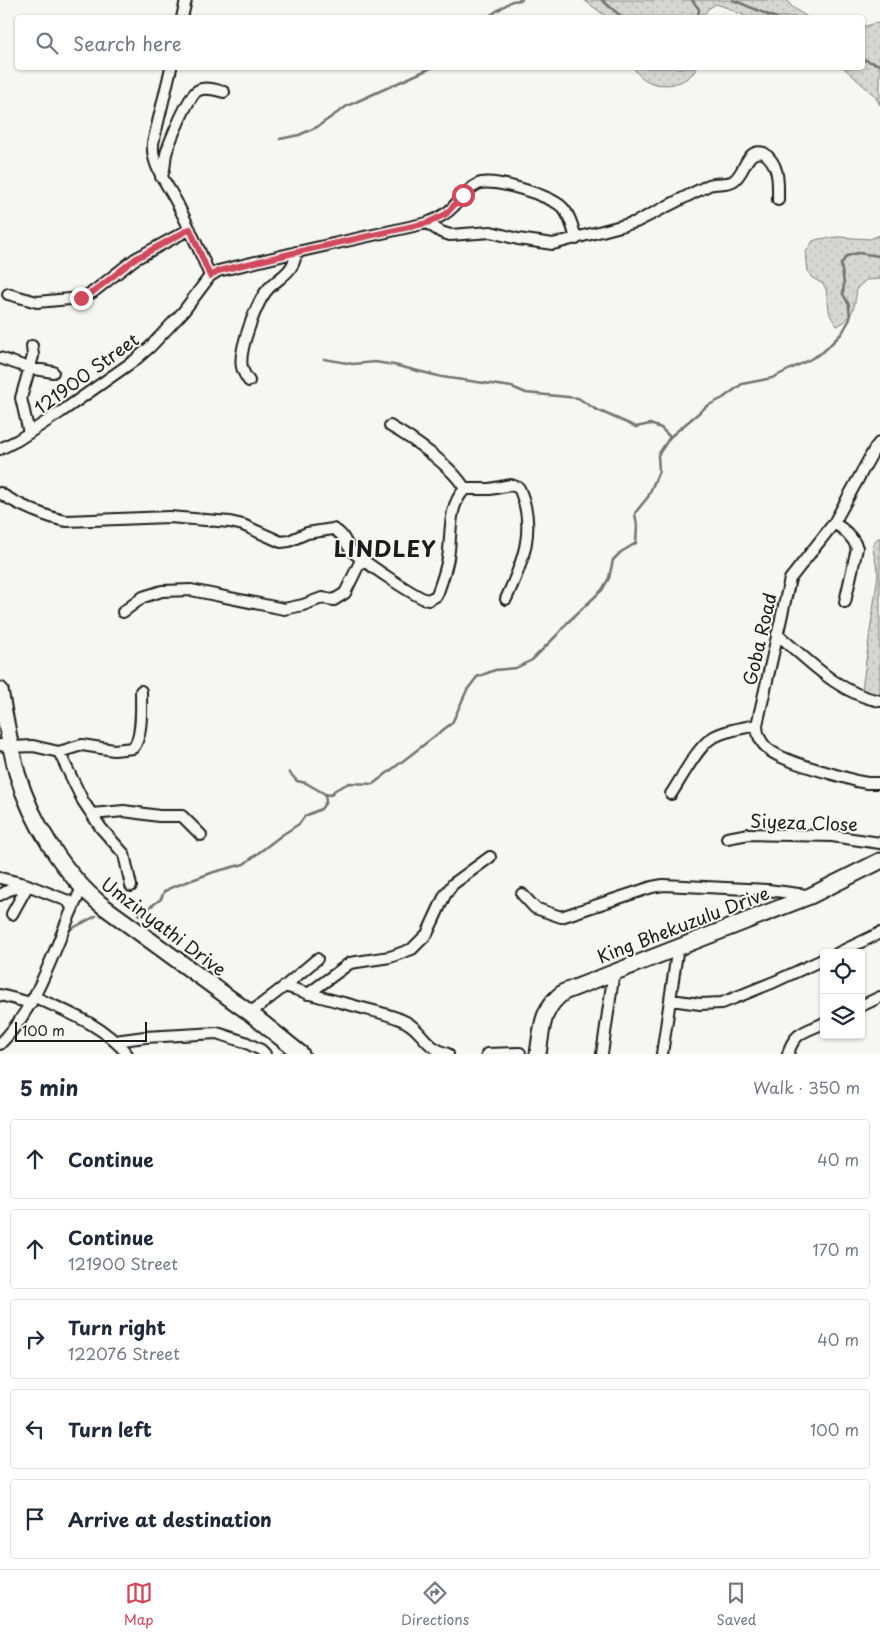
<!DOCTYPE html>
<html lang="en">
<head>
<meta charset="utf-8">
<style>
  body { margin:0; font-family:"Playpen Sans",sans-serif; background:#f6f6f7; color:#1f2937 }
  .controls { position:absolute; right:15px; bottom:15px; display:grid; overflow:hidden; border-radius:5px; box-shadow:0 1px 4px #0004 }
  .controls button { width:45px; height:45px; display:grid; place-items:center; padding:0; border:0; border-bottom:1px solid #e0e1e3; background:#fff; color:#1f2937; font:25px sans-serif }
  .scale { position:absolute; left:15px; bottom:12px; width:132px; box-sizing:border-box; padding-left:5px; border:2px solid #1c1c1c; border-top:0; font-size:14px; line-height:18px; white-space:nowrap; color:#1c1c1c; -webkit-text-stroke:4px #f6f6f2; paint-order:stroke }
  .stop { position:absolute; width:15px; height:15px; margin:-11px; border:4px solid #d1495b; border-radius:50%; background:#fff }
  .stop.end { background:#d1495b; border-color:#fff; box-shadow:0 1px 5px #0008 }
  .list { margin:0; padding:0; list-style:none }
  h2 { display:flex; justify-content:space-between; align-items:center; height:65px; margin:0; padding:0 20px; font-size:21px }
  h2 small { font-size:16px; font-weight:400; color:#747a83 }
  .list li { display:grid; grid-template-columns:32px 1fr auto; gap:15px; align-items:center; box-sizing:border-box; height:80px; margin:0 10px 10px; padding:0 10px; border:1px solid #e0e1e3; border-radius:5px }
  .list b { display:block; font-size:19px; white-space:nowrap }
  .list p { margin:0; font-size:16px; white-space:nowrap; color:#747a83 }
  .list em { font-size:16px; font-style:normal; color:#747a83 }
  .icon { flex:none; width:28px; height:28px; fill:none; stroke:currentColor; stroke-width:2; stroke-linecap:round; stroke-linejoin:round }
  .map { position:relative; flex:none; width:880px; height:1054px; overflow:hidden }
  .search { position:absolute; background:#fff; box-shadow:0 1px 4px #0004; left:15px; right:15px; top:15px; height:55px; display:flex; align-items:center; gap:12px; box-sizing:border-box; padding:0 18px; border-radius:5px; color:#747a83; font-size:19px }
  .sheet { height:515px; background:#fff }
  nav { display:flex; justify-content:space-around; align-items:center; box-sizing:border-box; height:70px; border-top:1px solid #e0e1e3; background:#fff; font-size:14px; color:#747a83 }
  nav a { display:grid; justify-items:center; gap:2px }
  nav .on { color:#d1495b }
  .map>svg:first-child { display:block }
  .grass { fill:url(#grass-dots); stroke:#797977 }
  .lines { fill:none; stroke-linecap:round; stroke-linejoin:round }
  .stream { stroke:#727271; stroke-width:2.5 }
  .street-casing { stroke:#1c1c1c; stroke-width:14 }
  .secondary-casing { stroke:#1c1c1c; stroke-width:19 }
  .street { stroke:#f6f6f2; stroke-width:10 }
  .secondary { stroke:#f6f6f2; stroke-width:15 }
  .route { stroke:#d1495b; stroke-width:6 }
  .labels { text-anchor:middle; dominant-baseline:central; stroke-width:4; stroke-linejoin:round; paint-order:stroke }
  .street-label { font-size:18px; fill:#1c1c1c; stroke:#f6f6f2 }
  .district-label { font-size:22px; font-weight:bold; letter-spacing:1px; fill:#1c1c1c; stroke:#f6f6f2 }
</style>
</head>
<body>
<div class="map">
<svg width="880" height="1054" viewBox="0 0 880 1054">
  <defs>
    <pattern id="grass-dots" width="8" height="8" patternUnits="userSpaceOnUse" patternTransform="scale(1.25)"><rect width="8" height="8" fill="#d6d6d2"/><path d="M2 2h.1M6 6h.1" fill="none" stroke="#b7b7b4" stroke-width="1.8" stroke-linecap="round"/></pattern>
  </defs>
  <rect width="100%" height="100%" fill="#f6f6f2"/>
  <filter id="ink" filterUnits="userSpaceOnUse"><feTurbulence type="fractalNoise" baseFrequency=".02" numOctaves="2"/><feDisplacementMap in="SourceGraphic" scale="10" xChannelSelector="R" yChannelSelector="G"/><feConvolveMatrix kernelMatrix="1 2 1 2 8 2 1 2 1" color-interpolation-filters="sRGB"/></filter>
  <g filter="url(#ink)">
    <path class="grass" d="M 584,0 L 787,0 L 792,7 L 807,17 L 747,17 L 728,8 L 716,4 L 708,9 L 704,15 L 704,17 L 607,17 Z
      M 875,23 L 880,24 L 880,105 L 875,96 L 844,68 L 862,68 L 863,27 Z
      M 634,68 L 697,68 C 684,90 646,91 634,68 Z
      M 880,235 L 880,279 L 866,280 L 857,288 C 855,304 854,319 837,326 L 830,315 L 826,289 L 823,284 L 811,277 L 808,271 L 806,252 L 813,241 L 819,239 L 838,237 L 870,239 Z
      M 878,538 L 880,538 L 880,697 L 862,690 L 878,574 L 873,549 L 875,541 Z"/>
    <g class="lines">
      <path class="stream" d="M 602,0 L 623,18
        M 692,0 L 699,9 L 698,18
        M 733,0 L 776,18
        M 486,18 L 512,1 L 522,0
        M 862,59 L 880,65
        M 280,139 L 299,135 L 317,127 L 347,106 L 431,68
        M 324,359 L 353,364 L 375,362 L 394,365 L 442,377 L 512,387 L 526,393 L 578,398 L 595,409 L 636,427 L 650,424 L 661,428 L 669,436
        M 289,772 L 297,781 L 306,783 L 325,794 L 331,795 L 335,790 L 349,783 L 373,784 L 452,723 L 467,690 L 477,677 L 495,670 L 516,668 L 532,660 L 558,634 L 567,623 L 602,590 L 609,578 L 613,560 L 621,552 L 636,543 L 637,526 L 635,513 L 648,497 L 659,471 L 658,455 L 670,437 L 707,406 L 723,398 L 742,384 L 772,378 L 809,360 L 823,352 L 842,333 L 850,319 L 849,305 L 843,294 L 844,283 L 841,264 L 847,256 L 858,253 L 880,256
        M 139,915 L 161,899 L 164,892 L 170,888 L 214,872 L 244,864 L 282,835 L 299,824 L 305,816 L 321,809 L 326,802 L 325,794
        M 71,929 L 96,916"/>
      <g class="street-casing">
        <path id="street" d="M 182,18 L 186,0
          M 171,68 L 153,143 C 151,166 167,183 177,203 C 189,227 200,251 210,276
          M 161,177 C 166,170 164,162 166,154 C 169,143 188,97 197,91 C 205,86 216,90 224,92
          M 427,223 L 441,232 L 450,235 L 491,232 L 518,239 L 553,244 L 636,222 L 709,185 C 717,182 726,185 733,181 C 746,173 745,148 764,153 C 780,165 778,182 778,200
          M 8,294 L 37,302 L 81,298 L 93,292 L 135,259 L 190,229
          M 0,358 L 29,368 L 53,372
          M 249,381 C 246,377 243,372 242,367 C 238,351 257,300 269,288 C 281,276 295,271 296,252
          M 29,433 L 21,398 L 33,356 L 32,346
          M 880,442 L 875,448 L 834,523 L 790,579 L 757,725 C 757,734 761,743 768,749 C 782,762 835,774 856,781 L 867,783 L 880,783
          M 0,449 L 18,440 L 61,412 L 135,360 L 150,347 L 183,312 L 210,276 L 218,271 L 306,250 L 427,223 C 437,219 446,215 453,207 C 461,199 467,189 478,184 C 492,177 551,196 562,207 C 570,215 573,228 576,239
          M 465,489 L 490,489 L 511,485 L 519,488 C 537,528 523,562 506,599
          M 0,493 C 14,503 50,519 67,521 L 169,517 L 230,522 L 243,525 L 281,542 L 289,541 L 307,533 L 333,529 C 345,534 345,545 353,552 C 363,561 418,599 428,600 L 436,596 L 438,592 C 442,581 446,570 448,558 C 452,535 447,507 465,489 C 452,466 413,439 390,426
          M 834,523 C 844,529 853,537 857,548 L 845,602
          M 123,612 L 143,597 L 162,591 L 191,590 L 284,609 L 303,605 L 322,598 L 334,600 L 345,593 L 362,558
          M 777,634 C 808,660 839,694 880,701
          M 0,745 L 11,747 L 33,746 L 59,752 L 82,745 L 114,750 L 133,748 C 143,737 141,706 141,691
          M 59,752 L 83,801 L 101,828 L 124,854 L 131,886
          M 671,794 C 681,779 698,746 712,738 C 725,730 743,728 757,725
          M 92,814 L 124,811 L 159,816 L 182,816 L 201,835
          M 727,838 L 749,834 L 832,836 L 880,843
          M 0,878 L 25,884 L 68,901 L 72,908
          M 522,894 L 535,908 L 561,917 L 652,887 L 663,885 L 768,890 L 806,895
          M 0,895 L 9,890 L 27,885
          M 12,914 L 28,885
          M 838,953 L 880,933
          M 285,986 L 317,959
          M 308,994 L 350,963 L 390,957 L 412,949 L 427,934 L 445,895 L 453,884 L 490,857
          M 0,995 L 31,1003
          M 35,997 C 66,1012 104,1025 127,1054
          M 671,1000 L 700,1004 L 722,1003 L 774,982 L 824,959
          M 861,1006 L 880,997
          M 250,1013 L 285,986 C 308,994 332,1000 355,1006 C 372,1011 391,1014 406,1022 C 424,1032 424,1047 448,1054
          M 115,1041 L 145,1037 L 217,1033 L 245,1042 L 261,1050 L 265,1054
          M 0,1044 C 42,1002 56,940 82,888
          M 487,1054 L 520,1053
          M 602,1054 L 614,971
          M 662,1054 L 678,946
          M 788,1054 C 794,1032 805,1032 824,1023"/>
      </g>
      <g class="secondary-casing">
        <path id="secondary" d="M 0,690 C 5,718 10,746 17,773 C 31,821 64,875 103,906 L 250,1013 L 301,1054
          M 538,1054 C 542,1029 541,1008 564,992 L 810,896 L 880,861"/>
      </g>
      <use href="#street" class="street"/>
      <use href="#secondary" class="secondary"/>
    </g>
  </g>
  <g class="lines" filter="url(#ink)">
    <path class="route" d="M 81,298 L 93,292 L 135,259 L 190,229 L 210,276 L 218,271 L 306,250 L 427,223 L 446,214 L 463,195"/>
  </g>
  <g class="labels">
    <g class="street-label">
      <text transform="translate(86 373) rotate(-36)">121900 Street</text>
      <text transform="translate(759 639) rotate(-77)">Goba Road</text>
      <text transform="translate(804 822) rotate(2)">Siyeza Close</text>
      <text transform="translate(683 924) rotate(-21)">King Bhekuzulu Drive</text>
      <text transform="translate(164 926) rotate(37)">Umzinyathi Drive</text>
    </g>
    <g class="district-label">
      <text x="385" y="547">LINDLEY</text>
    </g>
  </g>
</svg>
<div class="controls">
<button><svg class="icon" aria-label="locate" viewBox="0 0 24 24"><circle cx="12" cy="12" r="6"/><path d="M12 2v4M12 18v4M2 12h4M18 12h4"/></svg></button>
<button><svg class="icon" aria-label="layers" viewBox="0 0 24 24"><path d="M12 4l9 5-9 5-9-5zM3 14l9 5 9-5"/></svg></button>
</div>
<div class="scale">100 m</div>
<div class="stop" style="left:463px;top:195px"></div>
<div class="stop end" style="left:81px;top:298px"></div>
<div class="search"><svg class="icon" aria-label="search" viewBox="0 0 24 24"><circle cx="10" cy="10" r="6"/><path d="M15 15l6 6"/></svg>Search here</div>
</div>
<section class="sheet">
<h2>5 min<small>Walk · 350 m</small></h2>
<ul class="list">
<li><svg class="icon" aria-label="ahead" viewBox="0 0 24 24"><path d="M12 20V5M6 11l6-6 6 6"/></svg><div><b>Continue</b></div><em>40 m</em></li>
<li><svg class="icon" aria-label="ahead" viewBox="0 0 24 24"><path d="M12 20V5M6 11l6-6 6 6"/></svg><div><b>Continue</b><p>121900 Street</p></div><em>170 m</em></li>
<li><svg class="icon" aria-label="right" viewBox="0 0 24 24"><path d="M7 20v-9h11M14 6l5 5-5 5"/></svg><div><b>Turn right</b><p>122076 Street</p></div><em>40 m</em></li>
<li><svg class="icon" aria-label="left" viewBox="0 0 24 24"><path d="M17 20v-9H6M10 6l-5 5 5 5"/></svg><div><b>Turn left</b></div><em>100 m</em></li>
<li><svg class="icon" aria-label="arrive" viewBox="0 0 24 24"><path d="M6 21V4h12l-3 4 3 4H6"/></svg><div><b>Arrive at destination</b></div></li>
</ul>
</section>
<nav>
<a class="on"><svg class="icon" aria-label="map" viewBox="0 0 24 24"><path d="M3 6l6-2 6 2 6-2v14l-6 2-6-2-6 2zM9 4v14M15 6v14"/></svg>Map</a>
<a><svg class="icon" aria-label="directions" viewBox="0 0 24 24"><path d="M12 3l9 9-9 9-9-9zM9 14v-3h6M13 9l2 2-2 2"/></svg>Directions</a>
<a><svg class="icon" aria-label="saved" viewBox="0 0 24 24"><path d="M7 4h10v16l-5-4-5 4z"/></svg>Saved</a>
</nav>
</body>
</html>
